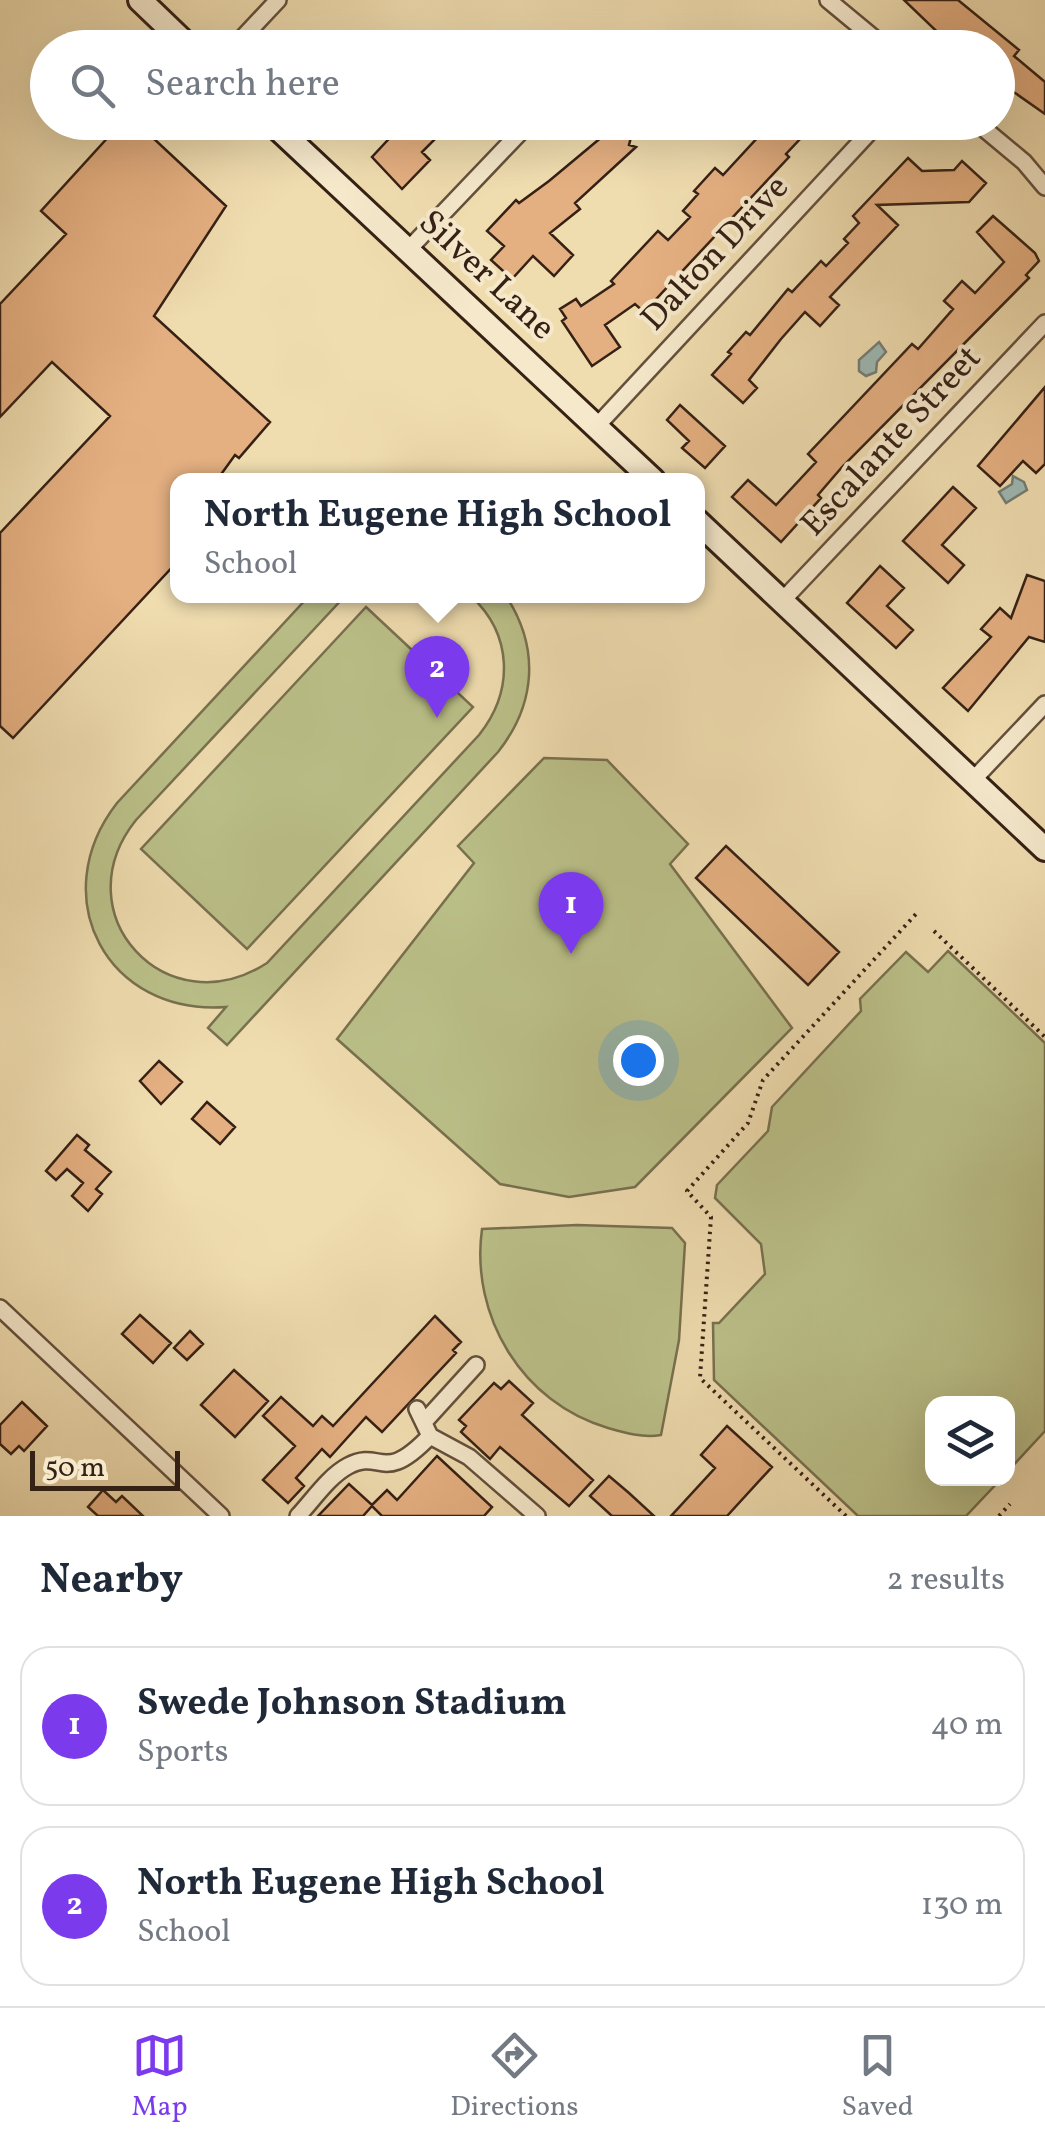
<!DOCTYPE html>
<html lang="en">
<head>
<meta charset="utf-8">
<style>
  body { margin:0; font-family:Vollkorn,serif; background:#f6f6f7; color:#1f2937 }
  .controls { position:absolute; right:30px; bottom:30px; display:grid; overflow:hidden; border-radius:20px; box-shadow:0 10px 40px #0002 }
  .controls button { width:90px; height:90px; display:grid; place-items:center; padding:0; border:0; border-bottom:2px solid #e0e1e3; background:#fff; color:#1f2937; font:50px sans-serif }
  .scale { position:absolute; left:30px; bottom:25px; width:150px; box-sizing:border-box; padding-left:10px; border:5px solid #362115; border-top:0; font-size:28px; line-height:35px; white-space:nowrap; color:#362115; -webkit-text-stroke:8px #f5e8cb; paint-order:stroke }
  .you { position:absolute; left:638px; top:1060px; width:35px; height:35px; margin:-25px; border:8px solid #fff; border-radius:50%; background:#1a73e8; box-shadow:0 0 0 15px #1a73e833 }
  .badge { display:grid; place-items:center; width:65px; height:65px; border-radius:50%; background:#7c3aed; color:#fff; font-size:32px; font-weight:700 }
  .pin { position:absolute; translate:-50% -82px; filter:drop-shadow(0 2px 5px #0008) }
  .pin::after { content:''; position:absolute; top:52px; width:35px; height:30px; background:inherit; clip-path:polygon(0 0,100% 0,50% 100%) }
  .popup { position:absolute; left:170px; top:473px; width:535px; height:130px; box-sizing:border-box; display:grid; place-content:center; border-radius:20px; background:#fff; filter:drop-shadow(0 2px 8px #0005); font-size:32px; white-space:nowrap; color:#747a83 }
  .popup b { font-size:38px; color:#1f2937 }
  .popup::after { content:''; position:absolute; left:50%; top:100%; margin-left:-20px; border:20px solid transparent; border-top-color:#fff }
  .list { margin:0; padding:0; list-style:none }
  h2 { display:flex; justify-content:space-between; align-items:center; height:130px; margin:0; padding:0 40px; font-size:42px }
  h2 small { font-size:32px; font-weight:400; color:#747a83 }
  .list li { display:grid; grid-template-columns:65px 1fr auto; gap:30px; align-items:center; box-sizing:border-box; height:160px; margin:0 20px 20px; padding:0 20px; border:2px solid #e0e1e3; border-radius:30px }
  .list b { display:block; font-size:38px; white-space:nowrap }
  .list p { margin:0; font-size:32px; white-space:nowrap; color:#747a83 }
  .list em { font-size:32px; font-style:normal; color:#747a83 }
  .icon { flex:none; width:55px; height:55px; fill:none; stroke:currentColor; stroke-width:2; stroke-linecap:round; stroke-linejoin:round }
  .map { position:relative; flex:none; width:1045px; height:1516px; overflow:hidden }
  .search { position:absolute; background:#fff; box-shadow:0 10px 40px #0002; left:30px; right:30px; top:30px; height:110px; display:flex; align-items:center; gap:25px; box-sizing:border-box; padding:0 35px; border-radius:55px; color:#747a83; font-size:38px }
  .sheet { height:490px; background:#fff }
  nav { display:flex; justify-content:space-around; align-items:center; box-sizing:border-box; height:140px; border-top:2px solid #e0e1e3; background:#fff; font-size:28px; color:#747a83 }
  nav a { display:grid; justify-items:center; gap:5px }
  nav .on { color:#7c3aed }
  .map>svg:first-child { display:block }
  .green { fill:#bbc089; stroke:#78704f; stroke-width:2.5 }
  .water { fill:#9db9b4; stroke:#747c74; stroke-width:2.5 }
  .building { fill:#e4af81; stroke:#362115; stroke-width:2.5 }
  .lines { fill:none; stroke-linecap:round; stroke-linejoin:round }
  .street-casing { stroke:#64503c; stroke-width:20 }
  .secondary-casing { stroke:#362115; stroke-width:28 }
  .path { stroke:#362115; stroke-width:4; stroke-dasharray:2.5 5; stroke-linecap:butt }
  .street { stroke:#f5e8cb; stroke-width:15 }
  .secondary { stroke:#f5e8cb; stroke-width:22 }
  .labels { text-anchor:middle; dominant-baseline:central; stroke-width:8; stroke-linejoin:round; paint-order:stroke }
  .street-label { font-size:35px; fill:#362115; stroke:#f5e8cb }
</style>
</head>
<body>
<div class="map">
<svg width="1045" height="1516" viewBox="0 0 1045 1516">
  <rect width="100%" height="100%" fill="#efdcaf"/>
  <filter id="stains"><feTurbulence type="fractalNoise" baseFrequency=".002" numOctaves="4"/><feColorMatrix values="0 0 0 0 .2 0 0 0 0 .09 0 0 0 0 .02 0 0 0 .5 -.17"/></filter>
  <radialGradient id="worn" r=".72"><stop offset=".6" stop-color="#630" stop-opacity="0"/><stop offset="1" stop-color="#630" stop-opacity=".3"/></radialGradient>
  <path class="green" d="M 309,596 L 345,596 L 136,820 C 61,914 167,1028 267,963 L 479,735 C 514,691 513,635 471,596 L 506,596 C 540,648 536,704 498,752 L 227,1045 L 208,1028 L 226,1007 C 107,1016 44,897 117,803 Z
    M 366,607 L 473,707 L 247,949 L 141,849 Z
    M 544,758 L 607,760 L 688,844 L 670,864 L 792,1028 L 635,1187 L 569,1197 L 500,1184 L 337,1039 L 474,863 L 458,846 Z
    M 948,951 L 1045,1043 L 1045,1431 L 1008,1471 L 1008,1404 L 932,1404 L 932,1478 L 1001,1479 L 966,1516 L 858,1516 L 714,1380 L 713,1323 L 719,1323 L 765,1274 L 761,1244 L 715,1198 L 717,1185 L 768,1131 L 772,1107 L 861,1011 L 860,999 L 906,952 L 928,972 Z
    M 577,1225 L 672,1228 L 685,1243 L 679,1340 L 661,1435 C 643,1438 625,1433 608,1428 C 522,1403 470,1316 482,1229 Z"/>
  <path class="water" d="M 879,342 L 886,352 L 877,362 L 876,372 L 866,376 L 859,371 L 859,360 Z
    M 1013,476 L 1024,482 L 1027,490 L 1006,503 L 999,492 L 1012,484 Z"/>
  <path class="building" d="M 904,0 L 958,0 L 1019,50 L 1014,56 L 1045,82 L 1045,114 L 998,81 L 998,48 L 954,48 Z
    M 122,122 L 136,122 L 226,206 L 154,316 L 270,422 L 239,458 L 235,455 L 217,480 L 177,480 L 177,562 L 13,738 L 0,726 L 0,533 L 110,416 L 52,362 L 0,417 L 0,304 L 66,234 L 41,211 Z
    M 410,122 L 431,122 L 442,132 L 422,152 L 430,160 L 402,189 L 372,157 L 399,128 L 402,131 Z
    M 606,122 L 635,122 L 629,145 L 636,147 L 575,203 L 580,209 L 550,233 L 573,255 L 554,276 L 533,256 L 512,279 L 491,260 L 504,246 L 487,231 L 516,200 L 519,203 L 549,181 L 603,136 Z
    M 772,122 L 785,122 L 801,138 L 786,154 L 789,157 L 644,312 L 635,304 L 605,325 L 620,347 L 592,366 L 562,321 L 566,318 L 560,309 L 576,299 L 581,306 L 614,284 L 611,281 L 658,231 L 668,240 L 690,217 L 683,211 L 698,194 L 694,191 L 715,168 L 723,175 Z
    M 908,158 L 922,171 L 954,170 L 962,161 L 986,183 L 969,202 L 877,205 L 898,225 L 830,297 L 839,305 L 820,326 L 805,312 L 781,339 L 749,380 L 757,388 L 743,403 L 712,375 L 731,354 L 728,352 L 746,332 L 750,335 L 788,289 L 792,292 L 821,261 L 826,266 L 848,243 L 844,239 L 859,223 L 853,216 Z
    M 993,216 L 1035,253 L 1039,261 L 1026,275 L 1029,278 L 842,467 L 818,495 L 821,498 L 781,542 L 732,497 L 748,480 L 776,505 L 816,462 L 808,454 L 912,344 L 918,349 L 953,309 L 944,301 L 962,281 L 975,293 L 1004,262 L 977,232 Z
    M 1045,387 L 1045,464 L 1036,473 L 1023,461 L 1000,486 L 978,466 Z
    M 680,405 L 725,446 L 705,468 L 682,448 L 689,441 L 667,420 Z
    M 953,487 L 976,508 L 942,545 L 964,565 L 948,583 L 903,541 Z
    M 880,566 L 904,588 L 887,606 L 913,630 L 896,648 L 847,603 Z
    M 1027,575 L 1045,581 L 1045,642 L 1029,637 L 968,711 L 943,688 L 991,637 L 981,629 L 1000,608 L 1011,618 Z
    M 726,846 L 839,952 L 808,985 L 696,878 Z
    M 159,1061 L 182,1082 L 161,1104 L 140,1081 Z
    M 207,1102 L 235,1127 L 220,1144 L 192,1119 Z
    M 77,1135 L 89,1145 L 85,1150 L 111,1172 L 96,1189 L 102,1194 L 88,1211 L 72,1196 L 83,1183 L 67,1169 L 56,1180 L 46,1171 Z
    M 140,1315 L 171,1343 L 153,1363 L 122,1334 Z
    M 435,1316 L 461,1342 L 453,1350 L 456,1353 L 382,1432 L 366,1417 L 330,1457 L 322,1449 L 296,1478 L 304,1486 L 288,1503 L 263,1480 L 295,1446 L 263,1416 L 281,1397 L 313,1426 L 322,1416 L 333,1426 Z
    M 190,1331 L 203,1344 L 187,1360 L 174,1348 Z
    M 234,1370 L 268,1401 L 235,1437 L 201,1405 Z
    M 509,1381 L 533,1403 L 522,1415 L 593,1480 L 569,1506 L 500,1447 L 490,1459 L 461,1432 L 466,1426 L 459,1420 L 474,1404 L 494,1383 L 501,1389 Z
    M 22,1402 L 47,1426 L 24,1451 L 19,1446 L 11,1454 L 0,1444 L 0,1425 Z
    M 727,1426 L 772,1467 L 727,1516 L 671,1516 L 715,1468 L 701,1455 Z
    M 437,1456 L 492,1507 L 484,1516 L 382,1516 L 372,1506 L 363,1516 L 318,1516 L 349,1484 L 372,1505 L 387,1490 L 397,1500 Z
    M 609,1476 L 629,1493 L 654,1516 L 612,1516 L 590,1496 Z
    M 103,1490 L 116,1502 L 122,1496 L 143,1516 L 98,1516 L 88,1507 Z"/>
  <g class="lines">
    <g class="street-casing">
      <path id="street" d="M 828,0 L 886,48
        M 233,48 L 278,0
        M 976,122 L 1024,162 L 1045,187
        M 408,250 L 530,122
        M 596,427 L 879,122
        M 782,601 L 1045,323
        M 972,781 L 1045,704
        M 0,1308 L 221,1516
        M 425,1421 L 476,1365
        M 430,1436 L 469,1457 L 537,1516
        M 298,1516 C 313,1500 329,1476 348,1466 C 382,1448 382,1486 430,1436 L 417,1409"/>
    </g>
    <g class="secondary-casing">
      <path id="secondary" d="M 140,0 L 190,48
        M 271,122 L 653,480
        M 697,521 L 1045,849"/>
    </g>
    <path class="path" d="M 934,931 L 1045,1037
      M 846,1516 L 700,1378 L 711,1217 L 687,1191 L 748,1123 L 763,1080 L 916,914
      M 999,1516 L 1010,1504"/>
    <use href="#street" class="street"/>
    <use href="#secondary" class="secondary"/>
  </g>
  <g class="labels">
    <g class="street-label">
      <text transform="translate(716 254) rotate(-47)">Dalton Drive</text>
      <text transform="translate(486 276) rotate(43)">Silver Lane</text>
      <text transform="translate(892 442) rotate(-47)">Escalante Street</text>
    </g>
  </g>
  <rect width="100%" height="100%" filter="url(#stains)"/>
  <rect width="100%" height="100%" fill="url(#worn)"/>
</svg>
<div class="controls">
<button><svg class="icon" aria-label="layers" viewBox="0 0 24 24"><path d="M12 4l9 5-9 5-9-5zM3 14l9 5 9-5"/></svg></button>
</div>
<div class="scale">50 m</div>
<div class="you"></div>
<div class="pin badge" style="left:571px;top:954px">1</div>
<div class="pin badge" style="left:437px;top:718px">2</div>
<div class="popup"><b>North Eugene High School</b>School</div>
<div class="search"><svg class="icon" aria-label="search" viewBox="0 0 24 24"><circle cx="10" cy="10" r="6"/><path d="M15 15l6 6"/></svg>Search here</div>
</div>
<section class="sheet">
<h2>Nearby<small>2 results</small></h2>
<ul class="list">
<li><span class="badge">1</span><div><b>Swede Johnson Stadium</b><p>Sports</p></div><em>40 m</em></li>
<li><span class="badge">2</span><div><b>North Eugene High School</b><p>School</p></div><em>130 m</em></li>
</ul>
</section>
<nav>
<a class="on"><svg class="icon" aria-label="map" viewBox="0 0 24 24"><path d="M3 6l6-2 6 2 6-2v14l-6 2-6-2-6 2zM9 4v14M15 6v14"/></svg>Map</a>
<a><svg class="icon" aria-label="directions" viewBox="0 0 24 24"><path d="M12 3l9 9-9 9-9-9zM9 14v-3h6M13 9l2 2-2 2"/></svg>Directions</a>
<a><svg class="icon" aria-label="saved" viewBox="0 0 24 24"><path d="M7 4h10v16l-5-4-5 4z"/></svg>Saved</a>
</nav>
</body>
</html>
